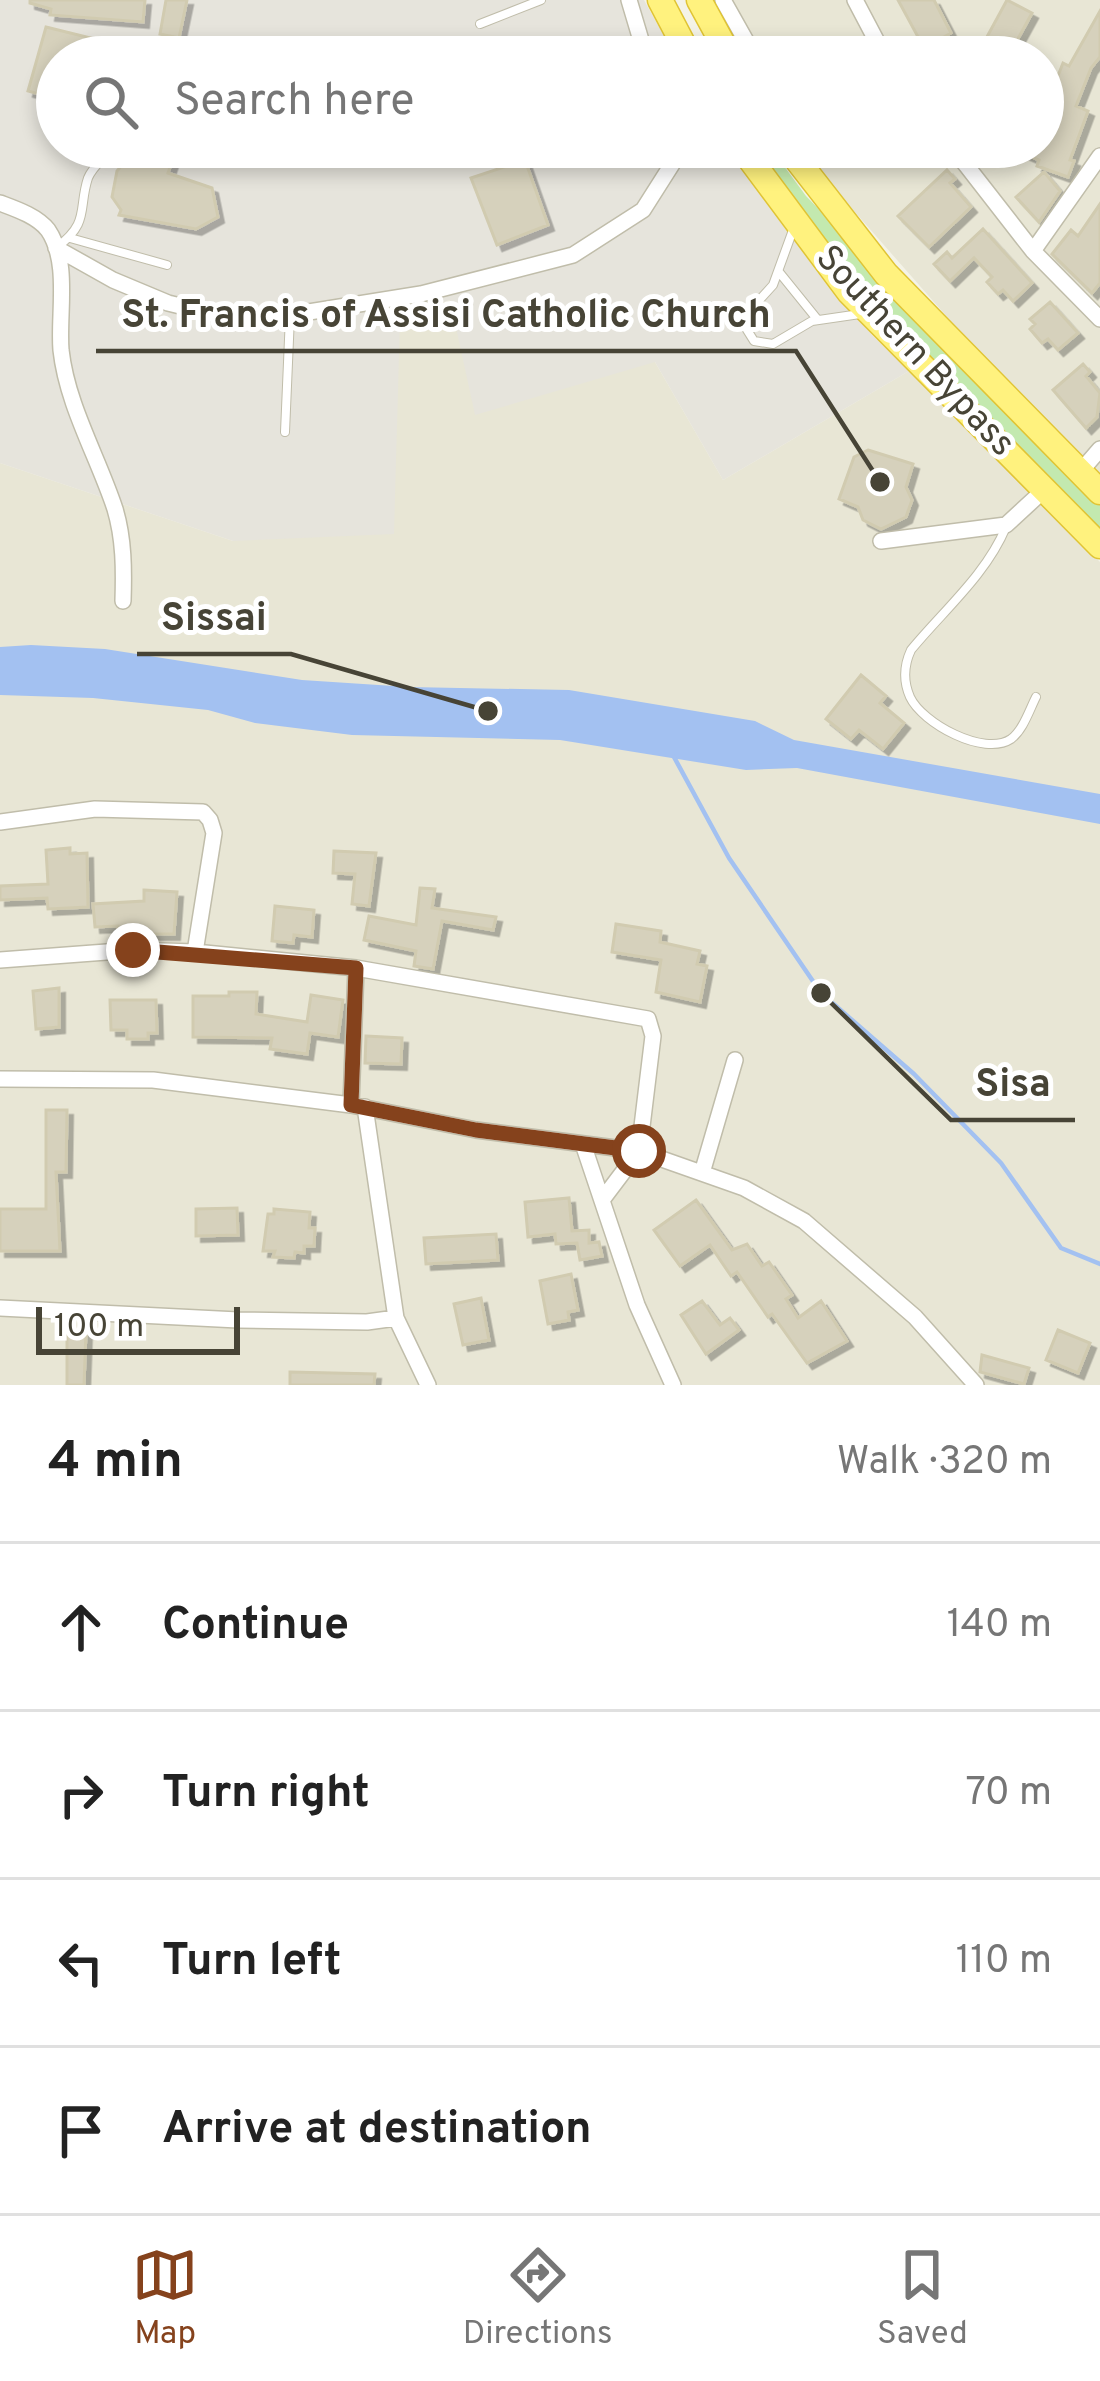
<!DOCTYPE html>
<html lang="en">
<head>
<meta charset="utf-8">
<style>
  body { margin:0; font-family:Overpass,sans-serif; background:#f6f6f6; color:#222 }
  .scale { position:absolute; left:36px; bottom:30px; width:204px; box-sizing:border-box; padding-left:12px; border:6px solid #474436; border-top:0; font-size:33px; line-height:42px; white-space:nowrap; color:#474436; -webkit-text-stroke:9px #fff; paint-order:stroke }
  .stop { position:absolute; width:36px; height:36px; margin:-27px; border:9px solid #85421c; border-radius:50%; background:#fff }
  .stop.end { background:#85421c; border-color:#fff; box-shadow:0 3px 12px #0008 }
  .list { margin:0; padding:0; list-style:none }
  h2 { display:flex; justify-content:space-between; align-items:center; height:156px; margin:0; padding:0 48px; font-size:51px }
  h2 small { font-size:39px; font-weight:400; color:#767676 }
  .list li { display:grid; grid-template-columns:78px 1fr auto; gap:36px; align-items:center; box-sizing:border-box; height:168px; padding:0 48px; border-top:3px solid #e0e0e0 }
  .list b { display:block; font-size:45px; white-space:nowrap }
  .list em { font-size:39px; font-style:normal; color:#767676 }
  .icon { flex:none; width:66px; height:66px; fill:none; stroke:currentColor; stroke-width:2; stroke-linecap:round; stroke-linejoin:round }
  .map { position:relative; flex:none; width:1100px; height:1385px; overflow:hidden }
  .search { position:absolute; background:#fff; box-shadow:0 6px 18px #0003; left:36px; right:36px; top:36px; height:132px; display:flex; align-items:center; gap:30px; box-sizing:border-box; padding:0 42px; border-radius:66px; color:#767676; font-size:45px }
  .sheet { height:828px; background:#fff }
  nav { display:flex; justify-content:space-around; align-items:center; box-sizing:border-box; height:168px; border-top:3px solid #e0e0e0; background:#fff; font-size:33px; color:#767676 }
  nav a { display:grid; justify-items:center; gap:6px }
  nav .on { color:#85421c }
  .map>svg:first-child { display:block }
  .residential { fill:#e8e6d5 }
  .industrial { fill:#e6e4dc }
  .green { fill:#c3e9af }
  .water { fill:#a3c1f1 }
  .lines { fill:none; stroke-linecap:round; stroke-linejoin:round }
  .stream { stroke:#a3c1f1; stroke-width:4.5 }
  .building { fill:#d6d1bc; stroke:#d1cbb0; stroke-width:3; filter:url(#shadow) }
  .service-casing { stroke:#c0bdaa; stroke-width:10 }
  .minor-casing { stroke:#c0bdaa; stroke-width:18 }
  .trunk-casing { stroke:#e0c435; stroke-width:27 }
  .service { stroke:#fff; stroke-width:8 }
  .minor { stroke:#fff; stroke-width:15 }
  .trunk { stroke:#fff27e; stroke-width:24 }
  .route { stroke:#85421c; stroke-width:15 }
  .labels { text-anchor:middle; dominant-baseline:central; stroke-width:10; stroke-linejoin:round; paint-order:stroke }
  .street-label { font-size:36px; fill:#474436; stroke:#fff }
  .leader { fill:none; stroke:#474436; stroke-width:4.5 }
  .callout-dot { fill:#474436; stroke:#fff; stroke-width:4.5 }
  .callout-label { font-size:39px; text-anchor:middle; font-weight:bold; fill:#474436; stroke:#fff; stroke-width:10; stroke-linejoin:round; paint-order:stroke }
</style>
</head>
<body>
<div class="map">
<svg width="1100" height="1385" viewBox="0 0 1100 1385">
  <defs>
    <filter id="shadow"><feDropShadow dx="5.5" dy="5.5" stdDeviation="0" flood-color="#0004"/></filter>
  </defs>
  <rect width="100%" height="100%" fill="#f4f3e7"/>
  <path class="residential" d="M 714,0 L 1100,0 L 1100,473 L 999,376 L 818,170 L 803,147 L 1043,147 L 1043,57 L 747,57 Z
    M 451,300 L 655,362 L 723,480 L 909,371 L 1100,562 L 1100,1385 L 0,1385 L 0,463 L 233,541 L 400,316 Z"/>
  <path class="industrial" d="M 0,0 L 644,0 L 676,57 L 57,57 L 57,147 L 730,147 L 789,234 L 872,335 L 909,371 L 723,480 L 655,362 L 475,415 L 450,300 L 400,317 L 394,534 L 233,541 L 0,463 Z"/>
  <path class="green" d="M 755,147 L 770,147 L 806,196 L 1100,499 L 1100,532 L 867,296 Z"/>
  <path class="water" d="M 31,645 L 105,649 L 302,680 L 409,687 L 569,690 L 755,721 L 794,740 L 1100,794 L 1100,824 L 797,768 L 746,770 L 560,740 L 352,735 L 255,723 L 208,710 L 93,698 L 0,695 L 0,647 Z"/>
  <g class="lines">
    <path class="stream" d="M 674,757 L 729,858 L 821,993 L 914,1074 L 1001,1163 L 1061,1248 L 1100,1264"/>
  </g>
  <path class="building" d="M 30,0 L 145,0 L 143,22 L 50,15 L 51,9 L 30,3 Z
    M 166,0 L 187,0 L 179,38 L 160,34 Z
    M 898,0 L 934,0 L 951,33 L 924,48 Z
    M 1007,0 L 1032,13 L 1008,57 L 976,57 Z
    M 1100,11 L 1100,57 L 1091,68 L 1076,106 L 1088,111 L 1070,160 L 1074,161 L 1068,177 L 1037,166 L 1039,160 L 1009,147 L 1043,147 L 1043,86 L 1052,91 L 1063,63 L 1069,66 Z
    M 46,27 L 99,40 L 95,57 L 57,57 L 57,99 L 28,91 Z
    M 142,151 L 172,162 L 168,173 L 212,188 L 218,217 L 196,229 L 119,215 L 121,210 L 112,197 L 117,171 L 124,163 L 138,164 Z
    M 525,160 L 548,225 L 497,245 L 471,178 Z
    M 947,170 L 955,179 L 950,183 L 971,207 L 929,247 L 898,216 Z
    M 1044,172 L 1060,191 L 1039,222 L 1016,197 Z
    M 1100,204 L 1100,283 L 1092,293 L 1052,254 L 1071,230 L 1078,236 Z
    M 983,229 L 1032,283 L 1013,301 L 1003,290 L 998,294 L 987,282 L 992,277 L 974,258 L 950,281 L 934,264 L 947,252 L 952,258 Z
    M 1050,302 L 1078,333 L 1058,350 L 1048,339 L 1042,343 L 1030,329 L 1035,324 L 1030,319 Z
    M 1083,364 L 1090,372 L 1086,376 L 1100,393 L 1097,417 L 1086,428 L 1053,390 Z
    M 868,450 L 913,464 L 906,487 L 912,500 L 906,517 L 881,529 L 863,520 L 858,507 L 839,499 L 854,457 Z
    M 861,675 L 886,696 L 880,703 L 904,723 L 883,749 L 859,730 L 851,739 L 826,719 Z
    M 70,848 L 70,854 L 87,853 L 88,907 L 48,909 L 47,898 L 0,900 L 0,886 L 48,884 L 46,850 Z
    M 334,851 L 376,853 L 369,906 L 352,904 L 355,874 L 333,873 Z
    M 420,888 L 435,889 L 432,908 L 496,917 L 493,930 L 442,921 L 433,969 L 414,966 L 416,951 L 364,940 L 369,916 L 416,925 Z
    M 144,890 L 177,892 L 174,934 L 118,934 L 118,926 L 95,927 L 93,904 L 144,901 Z
    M 275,906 L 314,910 L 312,937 L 294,935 L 293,943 L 272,941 Z
    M 616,924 L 661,931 L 660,942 L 700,951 L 697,964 L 707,966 L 700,1002 L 656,992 L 661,960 L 612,952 Z
    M 59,988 L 59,1027 L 36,1029 L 33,991 Z
    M 229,992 L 257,992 L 256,1014 L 307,1022 L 311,995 L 343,1000 L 338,1037 L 310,1033 L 307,1054 L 270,1049 L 272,1038 L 193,1037 L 193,996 L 229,996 Z
    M 110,1000 L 156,1000 L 157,1033 L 148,1033 L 148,1039 L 127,1039 L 127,1030 L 111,1030 Z
    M 366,1036 L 402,1038 L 401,1064 L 365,1063 Z
    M 46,1110 L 67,1110 L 66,1172 L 56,1172 L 60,1251 L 0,1251 L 0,1209 L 46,1209 Z
    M 569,1198 L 572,1231 L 589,1230 L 589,1243 L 599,1242 L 602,1256 L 580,1260 L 577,1243 L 556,1244 L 555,1234 L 528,1237 L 525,1202 Z
    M 696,1200 L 732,1250 L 747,1244 L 762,1266 L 769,1262 L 792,1295 L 786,1299 L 798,1318 L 821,1301 L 847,1341 L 807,1363 L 772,1314 L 768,1317 L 737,1272 L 731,1276 L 710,1245 L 680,1266 L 654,1230 Z
    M 237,1208 L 238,1235 L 196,1236 L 196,1209 Z
    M 274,1209 L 310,1212 L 309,1228 L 315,1228 L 314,1246 L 304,1246 L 304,1253 L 295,1252 L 294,1258 L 273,1257 L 275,1251 L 263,1251 L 268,1214 L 274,1214 Z
    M 496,1234 L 498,1260 L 426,1264 L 424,1238 Z
    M 571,1274 L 578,1310 L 568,1312 L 569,1320 L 548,1324 L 540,1281 Z
    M 481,1298 L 489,1340 L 463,1345 L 454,1304 Z
    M 702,1301 L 720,1325 L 730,1318 L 739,1330 L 706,1354 L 681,1315 Z
    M 67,1330 L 86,1331 L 84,1385 L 67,1385 Z
    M 1058,1330 L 1090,1343 L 1078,1373 L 1046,1360 Z
    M 982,1355 L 1029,1368 L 1024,1384 L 980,1372 Z
    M 290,1372 L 375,1374 L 374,1385 L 290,1385 Z"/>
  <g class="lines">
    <g class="service-casing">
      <path id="service" d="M 480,24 L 541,0
        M 793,230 L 773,285 L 744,317 L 744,325 L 754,341 L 773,344 L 812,321 L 860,314
        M 70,238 L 167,265
        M 57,247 C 90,223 78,208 88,178 C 92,167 106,156 113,147
        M 779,272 L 817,319
        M 285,432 L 290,316
        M 1006,527 C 986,575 943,611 911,650 C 904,665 903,681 910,697 C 922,723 984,757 1011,739 C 1023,730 1029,711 1036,697"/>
    </g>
    <g class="minor-casing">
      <path id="minor" d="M 629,0 L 646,57
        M 723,0 L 755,57
        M 855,0 L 885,57
        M 952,147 L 1033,251 L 1100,319
        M 0,203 C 16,209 37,216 48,230 C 70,262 58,314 61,350 C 67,405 98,457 115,509 C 124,539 124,570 123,601
        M 56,248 L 113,280 L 168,303 L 217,315 L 290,315 L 421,294 L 573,255 L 643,210 L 683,147
        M 1033,251 L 1100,156
        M 1080,472 L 1100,449
        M 881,541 L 1006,525 L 1044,490
        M 0,822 L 95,809 L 203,812 L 210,820 L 214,833 L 195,952
        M 0,960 L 133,950 L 195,952 L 356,968 L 648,1019 L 653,1036 L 639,1151 L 602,1200
        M 0,1079 L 153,1080 L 351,1105 L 476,1130 L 639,1151 L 744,1188 L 804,1221 L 915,1317 L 976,1385
        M 351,1105 L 356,968
        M 365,1107 L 396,1318 L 428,1385
        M 583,1144 L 637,1305 L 673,1385
        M 702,1173 L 735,1060
        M 0,1308 L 238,1320 L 367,1322 L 396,1318"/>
    </g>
    <g class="trunk-casing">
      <path id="trunk" d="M 660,0 L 690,57
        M 699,0 L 730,57
        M 741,147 L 849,292 L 1100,546
        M 787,147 L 886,274 L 1100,492"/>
    </g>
    <use href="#service" class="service"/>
    <use href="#minor" class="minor"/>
    <use href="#trunk" class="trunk"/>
  </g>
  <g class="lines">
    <path class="route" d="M 133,950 L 356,968 L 351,1105 L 476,1130 L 639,1151"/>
  </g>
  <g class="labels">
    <g class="street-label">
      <text transform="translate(914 352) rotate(47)">Southern Bypass</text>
    </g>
  </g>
  <path class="leader" d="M880 482L796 351H96M488 711L291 654H137M821 993L951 1120H1075"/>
  <g class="callout-dot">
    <circle cx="880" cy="482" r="12"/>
    <circle cx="488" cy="711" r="12"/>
    <circle cx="821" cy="993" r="12"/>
  </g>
  <g class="callout-label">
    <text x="446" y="327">St. Francis of Assisi Catholic Church</text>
    <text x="214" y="630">Sissai</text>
    <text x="1013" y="1096">Sisa</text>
  </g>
</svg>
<div class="scale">100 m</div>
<div class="stop" style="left:639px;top:1151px"></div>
<div class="stop end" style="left:133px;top:950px"></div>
<div class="search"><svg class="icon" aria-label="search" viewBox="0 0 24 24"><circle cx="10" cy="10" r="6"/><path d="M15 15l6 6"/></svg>Search here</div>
</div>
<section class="sheet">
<h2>4 min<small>Walk · 320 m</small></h2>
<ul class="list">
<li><svg class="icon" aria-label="ahead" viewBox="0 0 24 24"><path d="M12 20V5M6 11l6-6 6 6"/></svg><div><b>Continue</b></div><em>140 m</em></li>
<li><svg class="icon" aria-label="right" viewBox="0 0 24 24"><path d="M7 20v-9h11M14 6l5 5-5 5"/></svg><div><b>Turn right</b></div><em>70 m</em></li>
<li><svg class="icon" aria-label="left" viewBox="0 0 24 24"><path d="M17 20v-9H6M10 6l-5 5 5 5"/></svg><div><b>Turn left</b></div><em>110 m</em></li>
<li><svg class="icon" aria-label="arrive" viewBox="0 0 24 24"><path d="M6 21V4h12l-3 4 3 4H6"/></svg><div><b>Arrive at destination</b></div></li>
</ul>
</section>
<nav>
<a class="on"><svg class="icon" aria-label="map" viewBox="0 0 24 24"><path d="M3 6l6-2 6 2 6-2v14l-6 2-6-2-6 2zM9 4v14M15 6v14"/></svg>Map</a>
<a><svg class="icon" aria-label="directions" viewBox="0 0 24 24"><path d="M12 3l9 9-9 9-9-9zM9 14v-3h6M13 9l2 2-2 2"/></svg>Directions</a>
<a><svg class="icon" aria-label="saved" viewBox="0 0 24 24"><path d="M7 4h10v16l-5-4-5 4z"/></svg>Saved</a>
</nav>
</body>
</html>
